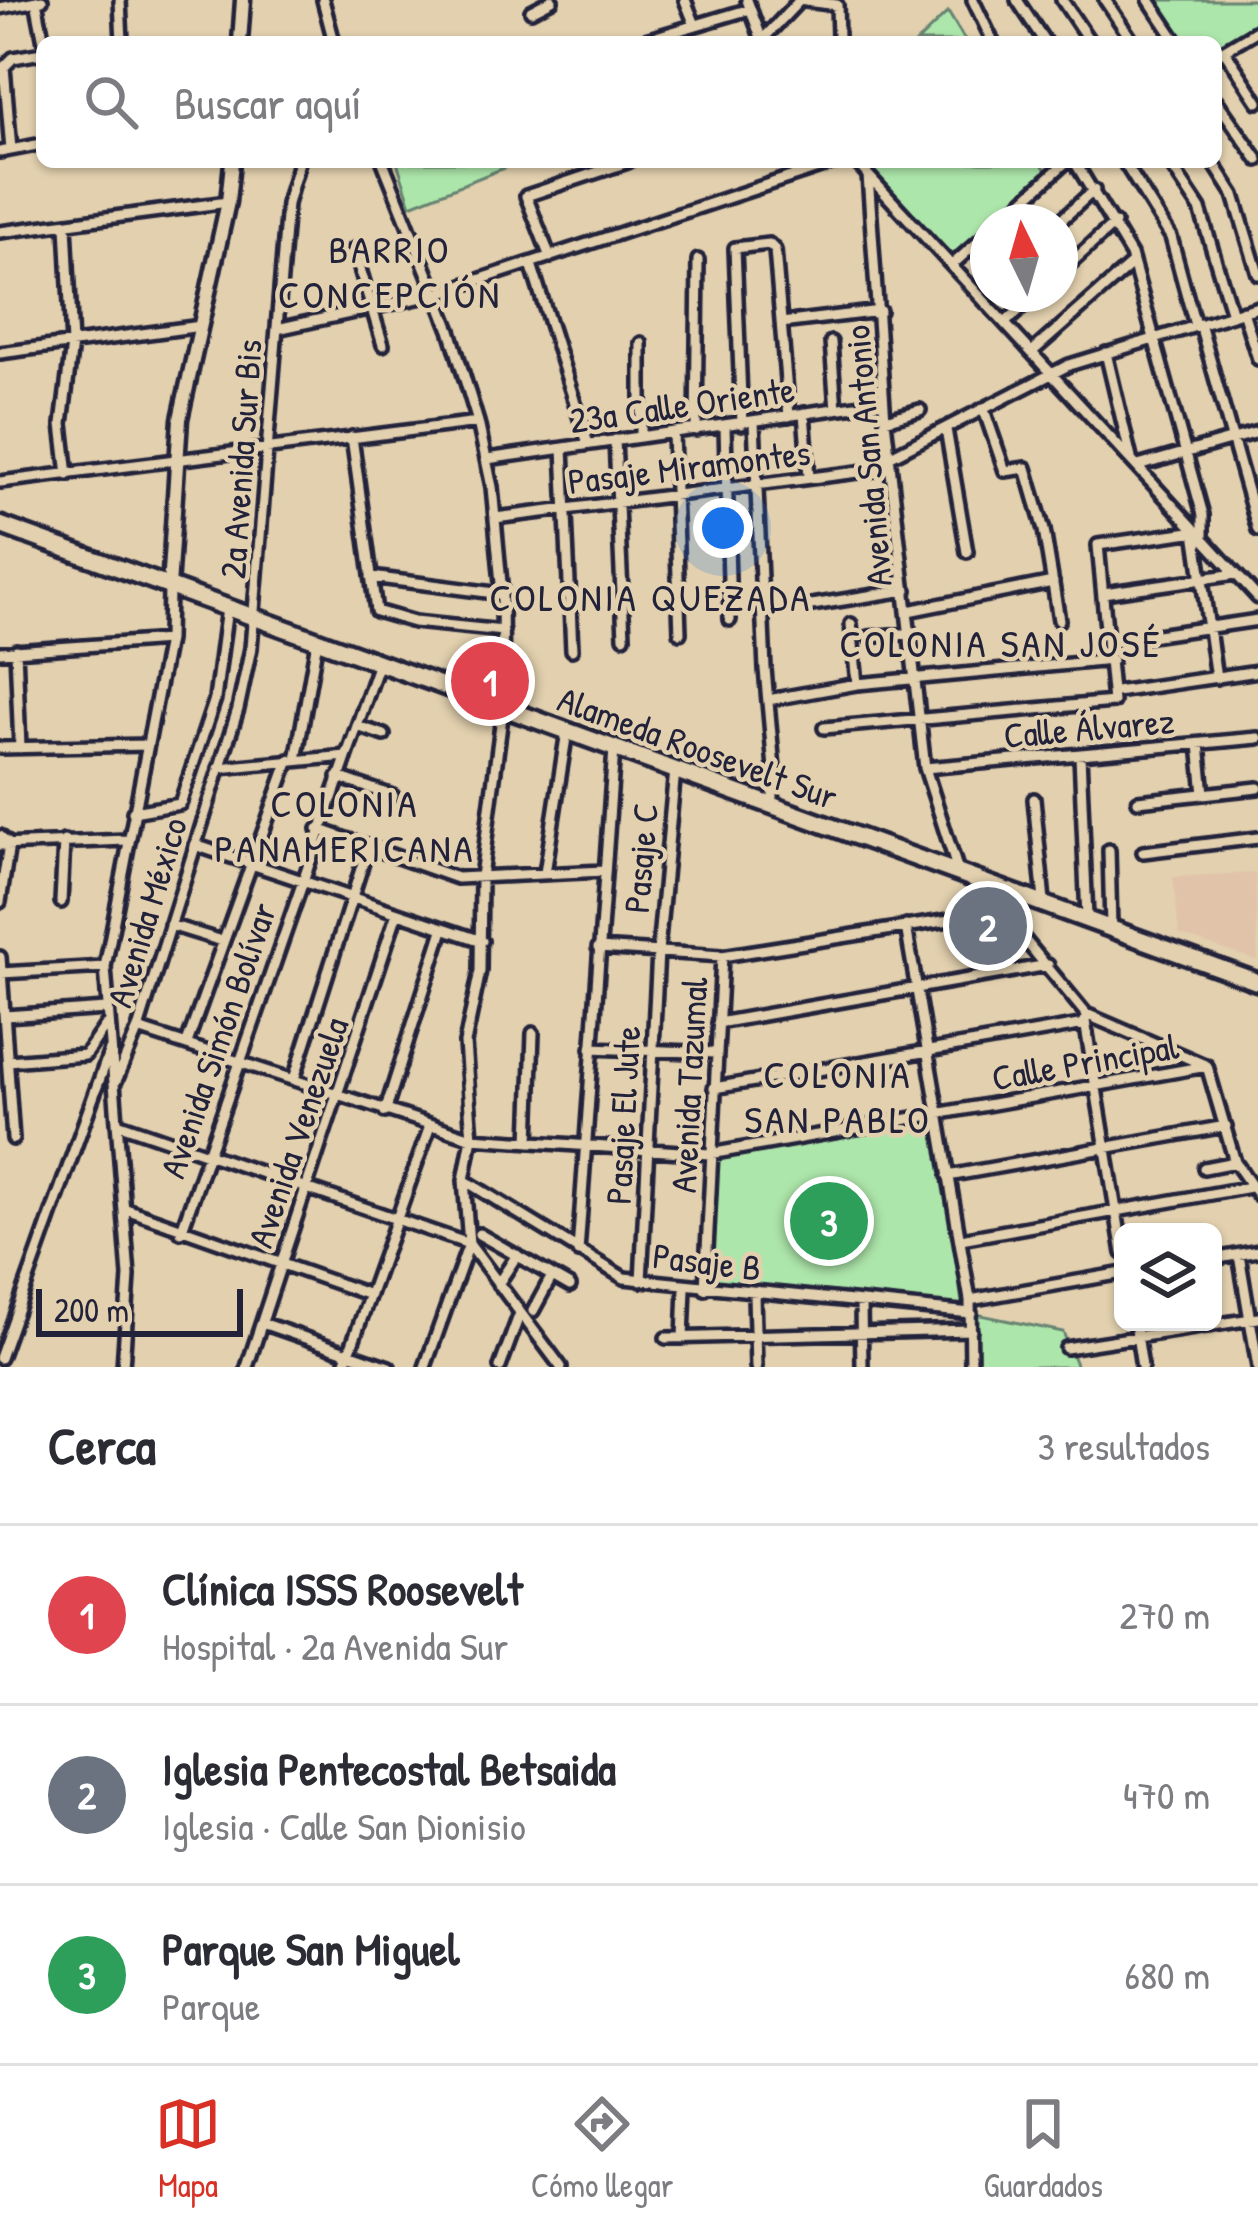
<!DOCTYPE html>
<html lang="es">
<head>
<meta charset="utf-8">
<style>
  body { margin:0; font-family:"Patrick Hand",sans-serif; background:#f7f7f7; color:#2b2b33 }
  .controls { position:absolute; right:36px; bottom:36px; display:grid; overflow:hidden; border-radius:18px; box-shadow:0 3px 9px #0004 }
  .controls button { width:108px; height:108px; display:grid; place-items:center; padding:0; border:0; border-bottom:3px solid #e1e1e2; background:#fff; color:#2b2b33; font:60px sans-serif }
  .compass { position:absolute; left:970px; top:204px; width:108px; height:108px; border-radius:50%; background:#fff; box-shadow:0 3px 9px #0004; rotate:355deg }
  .scale { position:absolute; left:36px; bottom:30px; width:207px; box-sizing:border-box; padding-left:12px; border:6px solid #22223b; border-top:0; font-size:33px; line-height:42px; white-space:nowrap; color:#22223b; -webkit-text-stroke:9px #e2d0ae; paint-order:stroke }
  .you { position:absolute; left:723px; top:528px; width:42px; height:42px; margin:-30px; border:9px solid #fff; border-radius:50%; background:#1a73e8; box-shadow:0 0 0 18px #1a73e833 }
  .badge { display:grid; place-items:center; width:78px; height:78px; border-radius:50%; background:#d93025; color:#fff; font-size:39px; font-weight:700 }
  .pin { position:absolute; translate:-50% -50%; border:6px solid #fff; box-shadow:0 3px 12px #0006 }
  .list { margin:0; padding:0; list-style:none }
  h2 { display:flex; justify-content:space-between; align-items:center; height:156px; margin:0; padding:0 48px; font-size:51px }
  h2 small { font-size:39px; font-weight:400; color:#7c7c81 }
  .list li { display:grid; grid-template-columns:78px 1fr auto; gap:36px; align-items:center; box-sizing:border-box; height:180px; padding:0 48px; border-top:3px solid #e1e1e2 }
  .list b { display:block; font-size:45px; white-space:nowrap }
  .list p { margin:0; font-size:39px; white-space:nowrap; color:#7c7c81 }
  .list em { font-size:39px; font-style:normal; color:#7c7c81 }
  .icon { flex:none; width:66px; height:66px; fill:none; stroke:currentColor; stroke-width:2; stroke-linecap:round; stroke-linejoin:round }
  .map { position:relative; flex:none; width:1258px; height:1367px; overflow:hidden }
  .search { position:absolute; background:#fff; box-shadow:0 3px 9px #0004; left:36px; right:36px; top:36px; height:132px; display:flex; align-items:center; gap:30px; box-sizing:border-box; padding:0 42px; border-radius:18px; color:#7c7c81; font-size:45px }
  .sheet { height:696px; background:#fff }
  nav { display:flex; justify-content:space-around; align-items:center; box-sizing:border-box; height:168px; border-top:3px solid #e1e1e2; background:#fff; font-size:33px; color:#7c7c81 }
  nav a { display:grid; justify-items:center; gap:6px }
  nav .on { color:#d93025 }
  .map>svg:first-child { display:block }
  .built { fill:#e1c3aa }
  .green { fill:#ade6aa; stroke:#688472; stroke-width:3 }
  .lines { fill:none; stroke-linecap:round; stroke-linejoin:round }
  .minor-casing { stroke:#22223b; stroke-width:18 }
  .major-casing { stroke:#22223b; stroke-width:21 }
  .highway-casing { stroke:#22223b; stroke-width:24 }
  .minor { stroke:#e2d0ae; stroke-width:9 }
  .major { stroke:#e2d0ae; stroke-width:12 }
  .highway { stroke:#e2d0ae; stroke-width:15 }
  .labels { text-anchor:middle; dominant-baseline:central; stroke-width:9; stroke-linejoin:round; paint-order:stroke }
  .street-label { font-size:36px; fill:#22223b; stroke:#e2d0ae }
  .neighbourhood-label { font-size:39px; letter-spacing:3px; fill:#22223b; stroke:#e2d0ae }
</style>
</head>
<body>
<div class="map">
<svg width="1258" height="1367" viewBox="0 0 1258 1367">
  <rect width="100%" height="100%" fill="#e2d0ae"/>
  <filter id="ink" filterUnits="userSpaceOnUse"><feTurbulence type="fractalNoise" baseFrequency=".00833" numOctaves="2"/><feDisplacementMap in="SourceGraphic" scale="24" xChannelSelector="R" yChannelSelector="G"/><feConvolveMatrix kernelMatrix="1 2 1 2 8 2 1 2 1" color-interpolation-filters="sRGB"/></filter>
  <g filter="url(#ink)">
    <path class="built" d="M 1255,873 L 1258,961 L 1179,934 L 1173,877 Z"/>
    <path class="green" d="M 1149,0 L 1258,0 L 1258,30 L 1216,54 L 1216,42 L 1177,42 Z
      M 948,12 L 966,42 L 917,42 Z
      M 397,162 L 519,162 L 411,205 Z
      M 857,162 L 1041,162 L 1050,177 L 1000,222 L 988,222 L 988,233 L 952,265 Z
      M 938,1114 L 963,1312 L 705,1289 L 710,1154 Z
      M 971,1313 L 1063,1332 L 1077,1367 L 972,1367 Z"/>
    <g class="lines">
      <g class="minor-casing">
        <path id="minor" d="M 120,0 L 122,42
          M 323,0 L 334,42
          M 685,0 L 695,25
          M 747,0 L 762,40
          M 798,0 L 837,5 L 838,37
          M 973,0 L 993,42
          M 1017,0 L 1045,42
          M 1062,0 L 1090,42
          M 1105,0 L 1133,42
          M 1149,0 L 1177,42
          M 36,1 L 44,42
          M 0,8 L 42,0
          M 531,11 L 552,0
          M 762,40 L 799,1
          M 639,42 L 750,9
          M 1224,50 L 1258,102
          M 1216,55 L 1258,30
          M 1216,100 L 1258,160
          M 11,150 L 4,67 L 13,58 L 42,53
          M 0,152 L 42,144
          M 383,162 L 450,330 L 478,422 L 492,487 L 502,594 L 503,709 L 481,877 L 480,971 L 465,1043 L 472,1138 L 464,1180 L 469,1244 L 561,1367
          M 856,162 L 1258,598
          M 1075,162 L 1131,255 L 1203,515 L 1203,537
          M 1124,162 L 1171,237 L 1195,325
          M 1169,162 L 1200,209 L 1232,314
          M 1213,162 L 1234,195 L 1258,274
          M 868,175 L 885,420 L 925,768 L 958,871
          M 1000,222 L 1066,162
          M 1059,222 L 1094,190
          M 66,225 L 72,344 L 62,424 L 68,475
          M 0,232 L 228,202
          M 354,249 L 383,345
          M 550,257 L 526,196 L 628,162
          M 531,264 L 588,444
          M 952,265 L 988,233
          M 1060,273 L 1115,223
          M 1243,311 L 1258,359
          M 1006,322 L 1037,294
          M 781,323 L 880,311
          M 1200,324 L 1258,530
          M 277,329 L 436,294 L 836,162
          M 831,342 L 836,409
          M 1033,351 L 1133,263
          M 0,353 L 201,326
          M 1106,353 L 1131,458
          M 984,410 L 1005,471 L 1026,468 L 1044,530 L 1059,620
          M 804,413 L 809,477
          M 885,420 L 920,410
          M 754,422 L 765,669 L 775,779 L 772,805
          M 742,424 L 735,248 L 769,244 L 775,250 L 789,416
          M 725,426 L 730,620
          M 946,429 L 967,552
          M 696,430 L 698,260
          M 673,433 L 680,633
          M 352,437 L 376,611 L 414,622 L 503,631
          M 641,437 L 641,343
          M 615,440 L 624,637
          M 563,448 L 572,650
          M 889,457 L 1069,365 L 1258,307
          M 487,459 L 883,402
          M 1138,466 L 1258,432
          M 0,482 L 478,422
          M 495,518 L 890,468
          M 1195,531 L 1216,678
          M 371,577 L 502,594
          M 1104,593 L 1236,574
          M 812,605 L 906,590
          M 908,611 L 1053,582
          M 851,624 L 857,684
          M 869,637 L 911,633
          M 1110,642 L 1258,620
          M 16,650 L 20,748
          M 0,652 L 168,640
          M 1116,692 L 1258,671
          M 768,700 L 857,684 L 1112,660
          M 357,726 L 384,735
          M 824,728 L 1113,702 L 1098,545 L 1197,531
          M 1199,744 L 1204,794
          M 0,748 L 148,745
          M 1080,755 L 1087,918
          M 296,760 L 317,641
          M 219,768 L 346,756
          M 925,768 L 1258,738
          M 338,777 L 393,796
          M 1034,799 L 1044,901
          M 1138,801 L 1258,788
          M 133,812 L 180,804 L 215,699 L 227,608
          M 318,829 L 457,878 L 604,871
          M 0,836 L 9,844 L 0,902
          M 0,845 L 127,840
          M 195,845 L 482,941
          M 1109,850 L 1111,927
          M 1143,852 L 1258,838
          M 545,873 L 567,731
          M 977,882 L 1086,1014 L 1207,1066 L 1235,1162 L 1258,1195
          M 61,902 L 64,841
          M 170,925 L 222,941
          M 906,926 L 970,1300 L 971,1367
          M 598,948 L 722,956 L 1000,912
          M 0,957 L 13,1139
          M 1,973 L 105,967
          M 5,1016 L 106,1009
          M 1085,1021 L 1123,1253
          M 718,1023 L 1048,965
          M 138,1029 L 472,1138 L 710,1154 L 1207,1066
          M 187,1043 L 289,760
          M 591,1048 L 716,1053
          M 8,1061 L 85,1055 L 106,1025
          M 294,1079 L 368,847
          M 116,1081 L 138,1029 L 238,709 L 251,648 L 287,204 L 299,162
          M 714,1088 L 1085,1024
          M 385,1112 L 443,930
          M 120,1124 L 469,1244
          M 529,1142 L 533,1033
          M 1204,1168 L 1235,1162
          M 948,1176 L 1226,1126
          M 464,1180 L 624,1278 L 971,1313
          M 126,1209 L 370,1295
          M 181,1232 L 379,663
          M 479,1234 L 570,1286
          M 961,1239 L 1250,1187
          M 578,1252 L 614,749
          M 1239,1255 L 1258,1367
          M 1213,1259 L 1258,1251
          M 641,1281 L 658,951 L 675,770
          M 498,1284 L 517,1255
          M 705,1289 L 722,956
          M 754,1294 L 756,1367
          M 970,1300 L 1123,1273
          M 861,1304 L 862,1367
          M 533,1311 L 552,1276
          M 1135,1322 L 1142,1367
          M 262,1323 L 389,1367
          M 666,1338 L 971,1330
          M 683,1338 L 685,1288
          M 1066,1348 L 1258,1318
          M 0,1358 L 110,1050
          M 123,1367 L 129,1276 L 105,967 L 168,640 L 169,588
          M 247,1367 L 397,913
          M 344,1367 L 430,1126
          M 425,1367 L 469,1244
          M 500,1367 L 520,1313"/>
      </g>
      <g class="major-casing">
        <path id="major" d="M 240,42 L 243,0
          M 169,588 L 180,419 L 228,202 L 232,162"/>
      </g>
      <g class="highway-casing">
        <path id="highway" d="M 0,525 L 1258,982"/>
      </g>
      <use href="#minor" class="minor"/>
      <use href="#major" class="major"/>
      <use href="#highway" class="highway"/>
    </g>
  </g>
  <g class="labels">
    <g class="street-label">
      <text transform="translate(682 404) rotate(-8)">23a Calle Oriente</text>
      <text transform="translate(867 456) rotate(-95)">Avenida San Antonio</text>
      <text transform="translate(240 459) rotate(-86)">2a Avenida Sur Bis</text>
      <text transform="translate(689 466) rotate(-7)">Pasaje Miramontes</text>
      <text transform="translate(1089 727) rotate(-5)">Calle Álvarez</text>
      <text transform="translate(698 747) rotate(20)">Alameda Roosevelt Sur</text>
      <text transform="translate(640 858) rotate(-85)">Pasaje C</text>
      <text transform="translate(146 912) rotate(-73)">Avenida México</text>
      <text transform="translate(217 1040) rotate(-71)">Avenida Simón Bolívar</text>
      <text transform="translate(1085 1061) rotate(-10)">Calle Principal</text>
      <text transform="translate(688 1085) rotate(-87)">Avenida Tazumal</text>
      <text transform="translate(622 1115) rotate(-87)">Pasaje El Jute</text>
      <text transform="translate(297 1132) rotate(-71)">Avenida Venezuela</text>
      <text transform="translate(707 1261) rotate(7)">Pasaje B</text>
    </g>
    <g class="neighbourhood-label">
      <text x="390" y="248">BARRIO<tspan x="390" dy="45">CONCEPCIÓN</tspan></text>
      <text x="651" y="596">COLONIA QUEZADA</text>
      <text x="1001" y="642">COLONIA SAN JOSÉ</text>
      <text x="345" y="802">COLONIA<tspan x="345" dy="45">PANAMERICANA</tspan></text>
      <text x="838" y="1073">COLONIA<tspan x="838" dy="45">SAN PABLO</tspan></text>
    </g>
  </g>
</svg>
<div class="controls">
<button><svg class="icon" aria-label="layers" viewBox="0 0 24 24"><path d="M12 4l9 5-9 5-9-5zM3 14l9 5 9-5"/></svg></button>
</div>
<svg class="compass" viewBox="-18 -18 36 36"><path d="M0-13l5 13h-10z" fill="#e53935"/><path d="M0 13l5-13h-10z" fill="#7c7c81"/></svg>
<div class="scale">200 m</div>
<div class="you"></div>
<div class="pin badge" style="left:490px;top:681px;background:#e0444e">1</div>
<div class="pin badge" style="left:988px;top:926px;background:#6b7280">2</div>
<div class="pin badge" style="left:829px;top:1221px;background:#2e9e5b">3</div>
<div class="search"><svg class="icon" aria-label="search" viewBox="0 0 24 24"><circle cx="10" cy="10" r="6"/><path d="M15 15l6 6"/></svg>Buscar aquí</div>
</div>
<section class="sheet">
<h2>Cerca<small>3 resultados</small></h2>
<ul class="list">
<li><span class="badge" style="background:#e0444e">1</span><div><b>Clínica ISSS Roosevelt</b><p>Hospital · 2a Avenida Sur</p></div><em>270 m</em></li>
<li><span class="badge" style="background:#6b7280">2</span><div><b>Iglesia Pentecostal Betsaida</b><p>Iglesia · Calle San Dionisio</p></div><em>470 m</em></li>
<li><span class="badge" style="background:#2e9e5b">3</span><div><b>Parque San Miguel</b><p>Parque</p></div><em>680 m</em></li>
</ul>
</section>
<nav>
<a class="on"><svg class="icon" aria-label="map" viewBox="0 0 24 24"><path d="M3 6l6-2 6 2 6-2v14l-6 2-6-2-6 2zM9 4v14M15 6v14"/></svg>Mapa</a>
<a><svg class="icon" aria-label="directions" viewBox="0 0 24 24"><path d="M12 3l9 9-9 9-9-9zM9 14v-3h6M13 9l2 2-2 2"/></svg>Cómo llegar</a>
<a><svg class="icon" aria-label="saved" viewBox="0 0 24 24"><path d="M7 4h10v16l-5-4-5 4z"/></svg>Guardados</a>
</nav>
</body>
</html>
